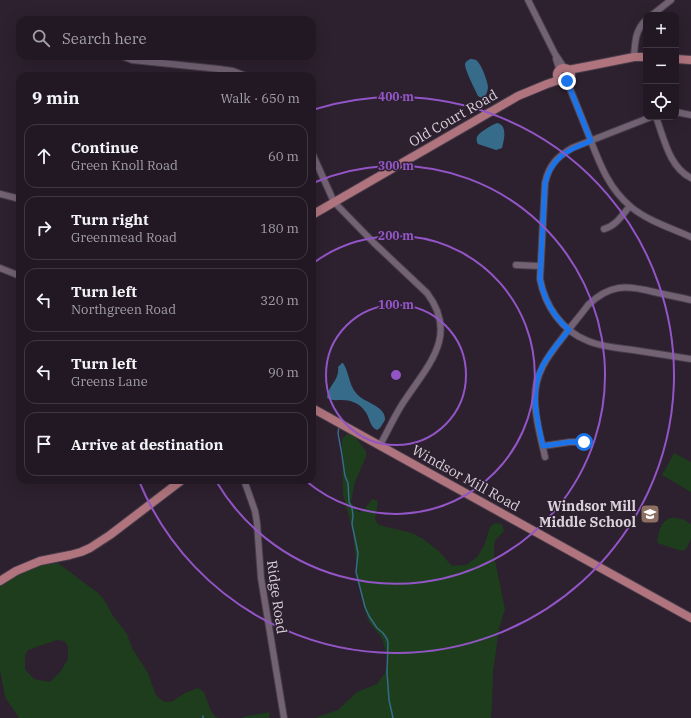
<!DOCTYPE html>
<html lang="en">
<head>
<meta charset="utf-8">
<style>
  body { margin:0; font-family:"IBM Plex Serif",serif; background:#2a212b; color:#f1f3f6 }
  .controls { position:absolute; right:12px; top:12px; display:grid; overflow:hidden; border-radius:8px; box-shadow:0 4px 16px #0002 }
  .controls button { width:36px; height:36px; display:grid; place-items:center; padding:0; border:0; border-bottom:1px solid #3f3741; background:#221823; color:#f1f3f6; font:20px sans-serif }
  .stop { position:absolute; width:12px; height:12px; margin:-9px; border:3px solid #1a73e8; border-radius:50%; background:#fff }
  .stop.end { background:#1a73e8; border-color:#fff; box-shadow:0 1px 4px #0008 }
  .list { margin:0; padding:0; list-style:none }
  h2 { display:flex; justify-content:space-between; align-items:center; height:52px; margin:0; padding:0 16px; font-size:17px }
  h2 small { font-size:13px; font-weight:400; color:#a2a0a6 }
  .list li { display:grid; grid-template-columns:26px 1fr auto; gap:12px; align-items:center; box-sizing:border-box; height:64px; margin:0 8px 8px; padding:0 8px; border:1px solid #3f3741; border-radius:12px }
  .list b { display:block; font-size:15px; white-space:nowrap }
  .list p { margin:0; font-size:13px; white-space:nowrap; color:#a2a0a6 }
  .list em { font-size:13px; font-style:normal; color:#a2a0a6 }
  .icon { flex:none; width:22px; height:22px; fill:none; stroke:currentColor; stroke-width:2; stroke-linecap:round; stroke-linejoin:round }
  .map { position:relative; flex:none; width:691px; height:718px; overflow:hidden }
  .search { position:absolute; background:#221823; box-shadow:0 4px 16px #0002; left:16px; top:16px; width:300px; height:44px; display:flex; align-items:center; gap:10px; box-sizing:border-box; padding:0 14px; border-radius:12px; color:#a2a0a6; font-size:15px }
  .panel { position:absolute; background:#221823; box-shadow:0 4px 16px #0002; left:16px; top:72px; width:300px; height:412px; border-radius:12px }
  .map>svg:first-child { display:block }
  .green { fill:#1d3d1c; fill-rule:evenodd }
  .water { fill:#366c8a }
  .lines { fill:none; stroke-linecap:round; stroke-linejoin:round }
  .stream { stroke:#366c8a; stroke-width:1.5 }
  .minor-casing { stroke:#483d4a; stroke-width:8 }
  .major-casing { stroke:#483d4a; stroke-width:10 }
  .minor { stroke:#726274; stroke-width:6 }
  .major { stroke:#af747d; stroke-width:8 }
  .route { stroke:#1a73e8; stroke-width:5 }
  .ring { fill:none; stroke:#9255c6; stroke-width:2 }
  .labels { text-anchor:middle; dominant-baseline:central; stroke-width:3; stroke-linejoin:round; paint-order:stroke }
  .street-label { font-size:14px; fill:#d9d0db; stroke:#2d202f }
  .poi-label { font-size:14px; font-weight:bold; fill:#d9d0db; stroke:#2d202f; text-anchor:end }
  .centre { fill:#9255c6; stroke:#2d202f; stroke-width:2 }
  .ring-label { font-size:12px; text-anchor:middle; font-weight:bold; fill:#9255c6; stroke:#2d202f; stroke-width:3; stroke-linejoin:round; paint-order:stroke }
</style>
</head>
<body>
<div class="map">
<svg width="691" height="718" viewBox="0 0 691 718">
  <rect width="100%" height="100%" fill="#2d202f"/>
  <path class="green" d="M 347,434 L 354,435 L 366,451 L 366,457 L 355,482 L 351,502 L 358,512 L 364,510 L 372,499 L 378,501 L 375,520 L 379,525 L 412,533 L 423,539 L 439,551 L 452,566 L 466,565 L 477,557 L 484,546 L 490,527 L 495,523 L 502,524 L 504,531 L 495,541 L 494,547 L 494,555 L 505,609 L 499,629 L 493,672 L 492,708 L 491,718 L 315,718 L 338,710 L 357,692 L 377,684 L 385,673 L 388,660 L 382,638 L 369,622 L 364,608 L 357,573 L 353,532 L 343,494 L 342,439 Z
    M 674,453 L 691,462 L 691,492 L 662,475 Z
    M 670,518 C 678,517 684,519 691,524 L 691,539 L 686,549 L 682,551 L 657,543 C 659,532 659,523 670,518 Z
    M 58,563 L 98,593 L 103,598 L 113,616 L 127,634 L 132,648 L 148,673 L 155,693 L 160,699 L 166,702 L 173,701 L 185,693 L 198,688 L 204,692 L 211,711 L 215,716 L 218,718 L 19,718 L 5,697 L 0,670 L 0,583 L 37,566 ZM 57,640 L 64,641 L 68,646 L 68,659 L 60,672 L 50,682 L 34,679 L 25,669 L 25,656 L 28,650 Z
    M 270,712 L 269,718 L 241,718 L 247,716 Z"/>
  <path class="water" d="M 470,59 C 473,59 473,59 476,60 C 481,63 488,82 488,87 C 488,91 486,94 485,97 C 482,98 481,98 478,96 C 475,89 465,71 465,64 C 466,61 467,61 470,59 Z
    M 497,123 C 508,125 504,140 502,148 L 496,150 L 478,144 C 477,142 476,139 477,137 C 479,132 492,125 497,123 Z
    M 342,363 L 343,363 C 349,372 349,385 356,393 C 363,403 386,405 385,420 L 380,428 L 377,430 C 369,427 370,416 364,410 C 359,403 350,400 342,400 C 336,400 332,401 327,398 C 327,386 340,381 338,367 Z"/>
  <g class="lines">
    <path class="stream" d="M 339,427 L 338,433 L 339,439 L 341,449 L 345,476 L 348,483 L 349,502 L 352,508 L 353,516 L 352,524 L 358,553 L 356,572 L 365,607 L 369,616 L 377,628 L 383,633 L 387,639 L 388,643 L 387,672 L 389,700 L 393,718
      M 203,716 L 203,718"/>
    <g class="minor-casing">
      <path id="minor" d="M 528,0 L 555,54 L 565,69
        M 652,15 L 671,0
        M 122,56 L 132,60 L 219,69 L 233,71 L 246,76
        M 634,57 C 635,43 635,30 646,20
        M 556,59 L 560,71
        M 567,81 C 574,99 582,118 589,136 C 599,162 608,188 631,207 C 648,221 671,228 691,237
        M 676,112 L 691,115
        M 651,117 L 572,148 C 557,157 549,165 545,183 L 540,279 C 545,306 562,331 588,341 C 602,347 618,348 633,350 C 653,353 672,356 691,359
        M 656,117 C 664,138 669,167 691,178
        M 312,153 L 334,202 L 374,243 L 427,293 C 458,334 430,363 407,397 C 396,412 389,429 380,445
        M 0,194 L 20,199
        M 604,229 C 616,226 622,215 630,206
        M 516,265 L 540,266
        M 0,268 L 20,276
        M 543,446 L 570,442 L 584,442
        M 545,457 C 541,438 535,419 535,400 C 534,374 548,356 563,337 C 571,326 580,316 588,305 C 610,284 626,285 654,292 C 666,295 679,297 691,300
        M 244,480 L 255,511 L 257,523 L 261,578 L 284,718"/>
    </g>
    <g class="major-casing">
      <path id="major" d="M 676,59 L 691,60
        M557 75a7 7 0 1 1 14 0a7 7 0 1 1-14 0Z
        M 568,70 L 589,66 L 634,57 L 646,57
        M 312,215 L 518,96 L 547,84 L 559,80
        M 312,408 L 691,618
        M 0,581 L 16,571 L 40,561 L 70,555 L 81,552 L 90,548 L 110,535 L 182,480"/>
    </g>
    <use href="#minor" class="minor"/>
    <use href="#major" class="major"/>
  </g>
  <g class="lines">
    <path class="route" d="M 567,81 L 591,141 C 567,150 552,157 545,183 L 540,279 C 544,299 553,316 569,330 C 560,341 550,352 543,365 C 529,391 537,419 543,446 L 570,442 L 584,442"/>
  </g>
  <g class="ring">
    <circle cx="396" cy="375" r="70"/>
    <path d="M312 264A139 139 0 1 1 306 481"/>
    <path d="M313 183A209 209 0 1 1 216 481"/>
    <path d="M312 110A278 278 0 1 1 139 481"/>
  </g>
  <defs>
    <g id="school-square" transform="scale(1)"><rect x="-9" y="-9" width="18" height="18" rx="4" fill="#8d6e63" stroke="#2d202f"/><path d="M0-5L7-2L0 1L-7-2ZM-4 1L0 2.5L4 1V4Q0 6-4 4Z" fill="#fff"/></g>
  </defs>
  <g fill-rule="evenodd">
    <use href="#school-square" x="650" y="514"/>
  </g>
  <g class="labels">
    <g class="street-label">
      <text transform="translate(453 118) rotate(-30)">Old Court Road</text>
      <text transform="translate(466 478) rotate(29)">Windsor Mill Road</text>
      <text transform="translate(277 597) rotate(82)">Ridge Road</text>
    </g>
    <g class="poi-label">
      <text x="636" y="506">Windsor Mill<tspan x="636" dy="16">Middle School</tspan></text>
    </g>
  </g>
  <circle cx="396" cy="375" r="6" class="centre"/>
  <g class="ring-label">
    <text x="396" y="101">400 m</text>
    <text x="396" y="170">300 m</text>
    <text x="396" y="240">200 m</text>
    <text x="396" y="309">100 m</text>
  </g>
</svg>
<div class="controls">
<button>+</button>
<button>−</button>
<button><svg class="icon" aria-label="locate" viewBox="0 0 24 24"><circle cx="12" cy="12" r="6"/><path d="M12 2v4M12 18v4M2 12h4M18 12h4"/></svg></button>
</div>
<div class="stop" style="left:584px;top:442px"></div>
<div class="stop end" style="left:567px;top:81px"></div>
<div class="search"><svg class="icon" aria-label="search" viewBox="0 0 24 24"><circle cx="10" cy="10" r="6"/><path d="M15 15l6 6"/></svg>Search here</div>
<section class="panel">
<h2>9 min<small>Walk · 650 m</small></h2>
<ul class="list">
<li><svg class="icon" aria-label="ahead" viewBox="0 0 24 24"><path d="M12 20V5M6 11l6-6 6 6"/></svg><div><b>Continue</b><p>Green Knoll Road</p></div><em>60 m</em></li>
<li><svg class="icon" aria-label="right" viewBox="0 0 24 24"><path d="M7 20v-9h11M14 6l5 5-5 5"/></svg><div><b>Turn right</b><p>Greenmead Road</p></div><em>180 m</em></li>
<li><svg class="icon" aria-label="left" viewBox="0 0 24 24"><path d="M17 20v-9H6M10 6l-5 5 5 5"/></svg><div><b>Turn left</b><p>Northgreen Road</p></div><em>320 m</em></li>
<li><svg class="icon" aria-label="left" viewBox="0 0 24 24"><path d="M17 20v-9H6M10 6l-5 5 5 5"/></svg><div><b>Turn left</b><p>Greens Lane</p></div><em>90 m</em></li>
<li><svg class="icon" aria-label="arrive" viewBox="0 0 24 24"><path d="M6 21V4h12l-3 4 3 4H6"/></svg><div><b>Arrive at destination</b></div></li>
</ul>
</section>
</div>
</body>
</html>
